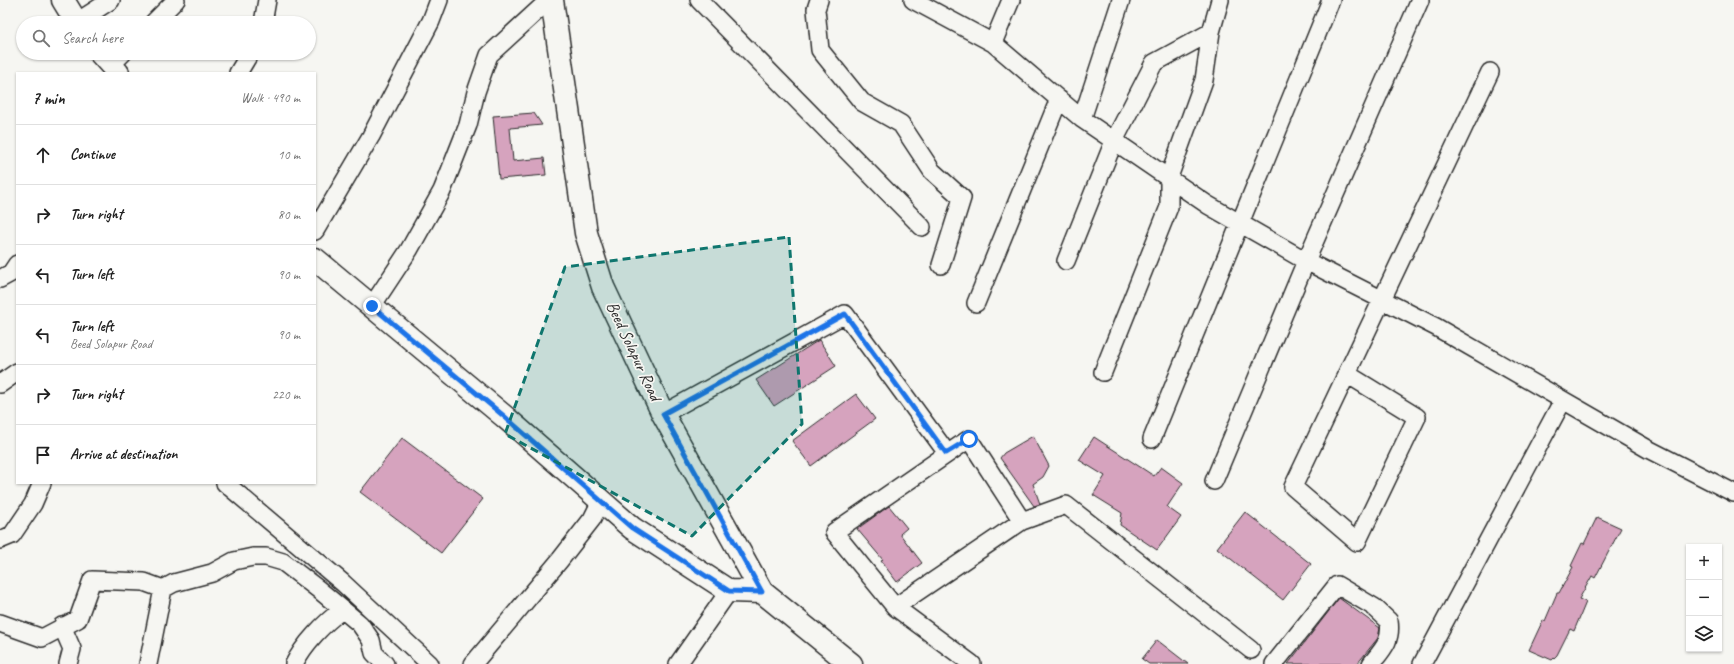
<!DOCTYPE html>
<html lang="en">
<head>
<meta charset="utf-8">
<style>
  body { margin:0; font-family:Caveat,sans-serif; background:#f2f2f2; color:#222 }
  .controls { position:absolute; right:12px; bottom:12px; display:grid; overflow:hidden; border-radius:0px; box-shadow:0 1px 3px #0004 }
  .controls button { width:36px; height:36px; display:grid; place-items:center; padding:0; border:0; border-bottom:1px solid #e0e0e0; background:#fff; color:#222; font:20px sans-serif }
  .stop { position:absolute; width:12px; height:12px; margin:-9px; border:3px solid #1a73e8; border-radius:50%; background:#fff }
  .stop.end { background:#1a73e8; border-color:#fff; box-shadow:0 1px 4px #0008 }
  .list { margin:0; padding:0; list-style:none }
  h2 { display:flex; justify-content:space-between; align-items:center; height:52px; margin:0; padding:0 16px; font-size:17px }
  h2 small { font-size:13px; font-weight:400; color:#767676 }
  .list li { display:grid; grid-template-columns:26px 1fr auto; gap:12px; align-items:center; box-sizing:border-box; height:60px; padding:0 16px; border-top:1px solid #e0e0e0 }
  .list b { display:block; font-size:15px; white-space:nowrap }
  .list p { margin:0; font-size:13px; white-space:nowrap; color:#767676 }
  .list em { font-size:13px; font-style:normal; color:#767676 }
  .icon { flex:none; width:22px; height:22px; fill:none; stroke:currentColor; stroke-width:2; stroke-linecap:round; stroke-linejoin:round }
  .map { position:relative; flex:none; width:1734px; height:664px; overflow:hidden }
  .search { position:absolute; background:#fff; box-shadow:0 1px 3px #0004; left:16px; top:16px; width:300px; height:44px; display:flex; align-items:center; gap:10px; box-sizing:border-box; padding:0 14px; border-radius:22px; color:#767676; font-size:15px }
  .panel { position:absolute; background:#fff; box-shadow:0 1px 3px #0004; left:16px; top:72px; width:300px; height:412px; border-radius:0px }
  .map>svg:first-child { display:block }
  .building { fill:#d6a3be; stroke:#2b2b2b }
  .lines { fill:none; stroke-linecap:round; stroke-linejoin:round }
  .street-casing { stroke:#2b2b2b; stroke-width:20 }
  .secondary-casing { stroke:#2b2b2b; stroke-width:25 }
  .street { stroke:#f6f6f2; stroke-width:17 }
  .secondary { stroke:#f6f6f2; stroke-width:22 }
  .route { stroke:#1a73e8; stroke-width:5 }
  .marked { fill:#0f766e; fill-opacity:0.2; stroke:#0f766e; stroke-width:3; stroke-dasharray:8 5; stroke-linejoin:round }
  .labels { text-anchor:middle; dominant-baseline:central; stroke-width:3.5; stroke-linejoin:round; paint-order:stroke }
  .street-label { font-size:17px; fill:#2b2b2b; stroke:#f6f6f2 }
</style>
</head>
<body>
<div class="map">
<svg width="1734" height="664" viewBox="0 0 1734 664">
  <rect width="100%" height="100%" fill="#f6f6f2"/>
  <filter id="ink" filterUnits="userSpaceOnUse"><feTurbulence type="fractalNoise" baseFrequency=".025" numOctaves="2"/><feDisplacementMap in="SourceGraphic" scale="8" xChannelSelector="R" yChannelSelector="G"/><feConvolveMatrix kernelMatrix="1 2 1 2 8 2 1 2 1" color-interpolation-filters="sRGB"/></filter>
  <g filter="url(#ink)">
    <path class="building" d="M 534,113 L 542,125 L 510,128 L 513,161 L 544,158 L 546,175 L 499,179 L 493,116 Z
      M 819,340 L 836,366 L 774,406 L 756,380 Z
      M 856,394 L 875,419 L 811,466 L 792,441 Z
      M 1033,436 L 1049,466 L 1043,477 L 1033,484 L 1040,504 L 1034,506 L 1000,458 L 1004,453 Z
      M 1094,437 L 1154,476 L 1161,467 L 1183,483 L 1167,507 L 1181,517 L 1157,550 L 1120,525 L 1122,513 L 1093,495 L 1105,476 L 1079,460 Z
      M 402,438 L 483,499 L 441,553 L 360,492 Z
      M 889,506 L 907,528 L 900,534 L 922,563 L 897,582 L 881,561 L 883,560 L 857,529 Z
      M 1245,512 L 1311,564 L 1283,600 L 1217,548 Z
      M 1597,517 L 1621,528 L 1595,578 L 1592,576 L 1579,599 L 1586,602 L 1574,631 L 1570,629 L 1557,655 L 1552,660 L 1529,650 L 1543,620 L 1545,621 L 1557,593 L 1559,593 L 1573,567 L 1571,566 L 1582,543 L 1584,544 Z
      M 1339,598 L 1380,628 L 1378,638 L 1357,664 L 1288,664 Z
      M 1157,640 L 1188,664 L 1149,664 L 1142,659 Z"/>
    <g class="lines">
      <g class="street-casing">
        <path id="street" d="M 699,0 L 922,227
          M 819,0 L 816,9 L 820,50 L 862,102 L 901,124 L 932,171 L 962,198 L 941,265
          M 913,0 L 993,43 L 1082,119 L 1208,205 L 1306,261 L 1436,327 L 1648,449 L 1734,493
          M 77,22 L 111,0
          M 153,23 L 176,0
          M 263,23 L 267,0
          M 993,43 L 1011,0
          M 111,65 L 123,53
          M 238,73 L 250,53
          M 1082,119 L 1121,0
          M 315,231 L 371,136 L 431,21 L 439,0
          M 1066,261 L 1114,141 L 1154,63 L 1211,32 L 1220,0
          M 0,279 L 11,273 L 17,264
          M 976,303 L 1059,99
          M 372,306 L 409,250 L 442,191 L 468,125 L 476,92 L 489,55 L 549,0
          M 1103,372 L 1169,207 L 1169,177 L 1204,80 L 1211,32
          M 1347,374 L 1417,417 L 1357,542 L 1293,487 L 1490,72
          M 0,384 L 17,372
          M 663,414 L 845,314 L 947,453
          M 969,439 L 1022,521 L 895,607 L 834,532 Z
          M 1152,439 L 1331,0
          M 1214,481 L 1306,261 L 1420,0
          M 225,483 L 343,583 L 430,664
          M 1022,521 L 1066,505 L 1251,650
          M 0,540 L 12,535 L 33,504 L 42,483
          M 895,607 L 972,664
          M 0,623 L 42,638 L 78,619 L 92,580 L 144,582 L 163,589
          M 62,626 L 72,649 L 68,664
          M 148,664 L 163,589 L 174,583 L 212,573 L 234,561 L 253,557 L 266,557 L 283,562 L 318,589 L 360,624 L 371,640 L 374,653 L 385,664
          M 294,664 C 304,644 324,623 342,610
          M 473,664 L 560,560 L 592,519 L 601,501
          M 678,664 L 729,591
          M 1274,664 L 1337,585 L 1374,607 L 1389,621 C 1392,641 1383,649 1371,664
          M 1422,664 L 1563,400"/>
      </g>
      <g class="secondary-casing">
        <path id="secondary" d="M 63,0 L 77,23
          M 552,0 L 586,233 L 603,287 L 663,414 L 762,592 L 851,664
          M 100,53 L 118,73
          M 315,259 L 505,417 L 632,528 L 729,591 L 762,592"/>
      </g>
      <use href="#street" class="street"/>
      <use href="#secondary" class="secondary"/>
    </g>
  </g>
  <g class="lines" filter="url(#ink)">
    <path class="route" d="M 372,306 L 505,417 L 632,528 L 729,591 L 762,592 L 663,414 L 845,314 L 946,453 L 969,439"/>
  </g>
  <path class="marked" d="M 789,237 L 802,424 L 692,536 L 505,434 L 565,267 Z"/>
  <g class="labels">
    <g class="street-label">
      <text transform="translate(634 351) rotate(65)">Beed Solapur Road</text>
    </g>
  </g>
</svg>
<div class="controls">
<button>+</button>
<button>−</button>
<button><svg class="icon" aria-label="layers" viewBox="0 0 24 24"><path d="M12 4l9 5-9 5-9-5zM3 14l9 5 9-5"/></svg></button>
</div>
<div class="stop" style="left:969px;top:439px"></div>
<div class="stop end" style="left:372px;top:306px"></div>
<div class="search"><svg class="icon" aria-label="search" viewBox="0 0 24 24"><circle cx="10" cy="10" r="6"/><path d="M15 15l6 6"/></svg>Search here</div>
<section class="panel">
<h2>7 min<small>Walk · 490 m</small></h2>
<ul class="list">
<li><svg class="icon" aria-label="ahead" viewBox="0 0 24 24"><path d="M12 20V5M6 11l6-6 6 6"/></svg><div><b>Continue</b></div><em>10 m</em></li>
<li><svg class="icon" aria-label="right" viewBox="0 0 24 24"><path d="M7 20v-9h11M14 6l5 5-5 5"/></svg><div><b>Turn right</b></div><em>80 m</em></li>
<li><svg class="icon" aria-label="left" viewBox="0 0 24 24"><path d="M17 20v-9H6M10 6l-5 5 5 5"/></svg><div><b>Turn left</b></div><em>90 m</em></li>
<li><svg class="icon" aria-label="left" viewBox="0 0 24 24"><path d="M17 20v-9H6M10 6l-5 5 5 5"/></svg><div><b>Turn left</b><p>Beed Solapur Road</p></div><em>90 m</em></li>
<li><svg class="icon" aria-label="right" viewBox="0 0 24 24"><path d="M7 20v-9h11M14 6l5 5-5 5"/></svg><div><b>Turn right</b></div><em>220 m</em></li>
<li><svg class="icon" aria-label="arrive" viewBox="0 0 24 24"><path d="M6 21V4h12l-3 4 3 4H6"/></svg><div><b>Arrive at destination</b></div></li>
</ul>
</section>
</div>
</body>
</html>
